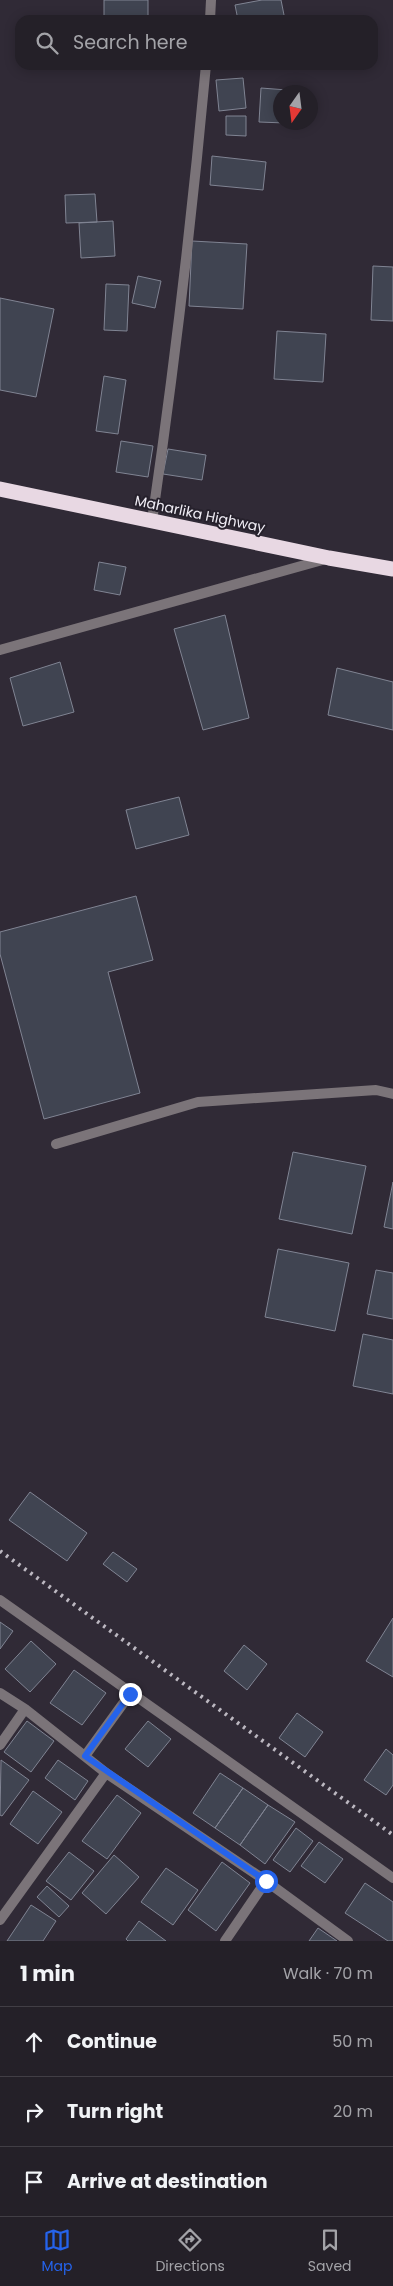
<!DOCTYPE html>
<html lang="en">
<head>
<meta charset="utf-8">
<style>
  body { margin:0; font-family:Poppins,sans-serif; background:#2c2830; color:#f1f3f6 }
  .compass { position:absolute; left:273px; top:85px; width:45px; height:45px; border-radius:50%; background:#242028; box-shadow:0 2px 12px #0003; rotate:194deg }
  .stop { position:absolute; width:15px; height:15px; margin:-11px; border:4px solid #2563eb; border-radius:50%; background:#fff }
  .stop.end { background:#2563eb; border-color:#fff; box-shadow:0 1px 5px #0008 }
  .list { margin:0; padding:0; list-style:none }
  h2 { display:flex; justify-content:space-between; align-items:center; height:65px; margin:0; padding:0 20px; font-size:21px }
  h2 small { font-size:16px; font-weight:400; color:#a3a3a8 }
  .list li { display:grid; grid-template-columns:32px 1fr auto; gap:15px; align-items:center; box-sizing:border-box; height:70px; padding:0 20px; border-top:1px solid #413e45 }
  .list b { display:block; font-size:19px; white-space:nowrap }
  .list em { font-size:16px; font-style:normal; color:#a3a3a8 }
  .icon { flex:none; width:28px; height:28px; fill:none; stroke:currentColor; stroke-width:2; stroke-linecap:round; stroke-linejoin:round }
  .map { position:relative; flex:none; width:393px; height:1941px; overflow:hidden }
  .search { position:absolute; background:#242028; box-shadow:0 2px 12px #0003; left:15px; right:15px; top:15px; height:55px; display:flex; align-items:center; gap:12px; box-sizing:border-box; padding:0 18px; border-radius:15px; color:#a3a3a8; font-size:19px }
  .sheet { height:275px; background:#242028 }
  nav { display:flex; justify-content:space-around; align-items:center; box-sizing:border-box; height:70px; border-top:1px solid #413e45; background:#242028; font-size:14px; color:#a3a3a8 }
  nav a { display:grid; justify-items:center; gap:2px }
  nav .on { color:#2563eb }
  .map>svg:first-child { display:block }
  .building { fill:#404451; stroke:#808493 }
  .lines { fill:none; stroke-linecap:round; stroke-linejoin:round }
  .street { stroke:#7b7479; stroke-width:10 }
  .highway { stroke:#e8d8e3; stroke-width:15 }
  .rail { stroke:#bcb8c1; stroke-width:4; stroke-dasharray:2.5 5; stroke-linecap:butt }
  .route { stroke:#2563eb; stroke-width:6 }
  .labels { text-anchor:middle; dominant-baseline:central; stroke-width:4; stroke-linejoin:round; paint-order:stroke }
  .street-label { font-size:14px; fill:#f0edf5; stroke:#26212c }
</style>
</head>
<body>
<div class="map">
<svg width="393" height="1941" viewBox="0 0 393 1941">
  <rect width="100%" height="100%" fill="#302a36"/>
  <path class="building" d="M 104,0 L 148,0 L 148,20 L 104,20 Z
    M 262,0 L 281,0 L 285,20 L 238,20 L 235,5 Z
    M 243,78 L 246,108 L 219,111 L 216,80 Z
    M 261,88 L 287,90 L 287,92 L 280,92 L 280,122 L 285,123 L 259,122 Z
    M 226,116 L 246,116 L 246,136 L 226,135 Z
    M 212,156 L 266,162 L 263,190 L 210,185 Z
    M 95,194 L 97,222 L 66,223 L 65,195 Z
    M 113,221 L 115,256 L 81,258 L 79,223 Z
    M 192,241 L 247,244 L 243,309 L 189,306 Z
    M 373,266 L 393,267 L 393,321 L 371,320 Z
    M 138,276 L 161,281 L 155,308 L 132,303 Z
    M 106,284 L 129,285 L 127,331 L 104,330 Z
    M 0,298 L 54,309 L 36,397 L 0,390 Z
    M 277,331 L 326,334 L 323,382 L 274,379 Z
    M 104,376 L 126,380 L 118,434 L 96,431 Z
    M 121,441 L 153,446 L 148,477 L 116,472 Z
    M 168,449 L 206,455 L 202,480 L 163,474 Z
    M 99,562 L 126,567 L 120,595 L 94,590 Z
    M 225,615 L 249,718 L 203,730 L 174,629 Z
    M 60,662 L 74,712 L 23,726 L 10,678 Z
    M 337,668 L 393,682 L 393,730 L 328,715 Z
    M 179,797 L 189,835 L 136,849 L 126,810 Z
    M 136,896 L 153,960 L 108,972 L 140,1093 L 44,1119 L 0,954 L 0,932 Z
    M 293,1152 L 366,1166 L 352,1234 L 279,1219 Z
    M 393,1182 L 393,1229 L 384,1227 Z
    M 278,1249 L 349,1263 L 335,1331 L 265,1317 Z
    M 376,1270 L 393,1273 L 393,1319 L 367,1314 Z
    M 363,1334 L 393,1340 L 393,1394 L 353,1386 Z
    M 30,1492 L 87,1533 L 67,1561 L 9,1520 Z
    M 113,1552 L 137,1569 L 127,1582 L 103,1564 Z
    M 393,1618 L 393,1677 L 366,1661 Z
    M 0,1622 L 13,1631 L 0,1649 Z
    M 31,1641 L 56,1664 L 30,1692 L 5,1669 Z
    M 244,1645 L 267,1664 L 247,1690 L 224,1671 Z
    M 74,1670 L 106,1693 L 82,1725 L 50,1703 Z
    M 297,1713 L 323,1732 L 305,1757 L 279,1738 Z
    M 27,1721 L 54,1741 L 31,1772 L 4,1752 Z
    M 148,1721 L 171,1739 L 148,1767 L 125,1749 Z
    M 386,1749 L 393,1755 L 393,1785 L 386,1795 L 364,1780 Z
    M 1,1760 L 29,1780 L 2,1816 L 0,1815 Z
    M 58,1760 L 88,1781 L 75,1800 L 45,1778 Z
    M 220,1773 L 243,1788 L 215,1828 L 193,1813 Z
    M 243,1788 L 268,1805 L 240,1845 L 215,1828 Z
    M 33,1791 L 62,1812 L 38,1844 L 10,1824 Z
    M 117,1795 L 141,1813 L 107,1859 L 82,1841 Z
    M 268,1805 L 295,1822 L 265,1864 L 240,1845 Z
    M 296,1828 L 313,1841 L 290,1872 L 273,1860 Z
    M 319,1842 L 343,1859 L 325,1883 L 301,1866 Z
    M 69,1852 L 94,1871 L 71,1900 L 46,1881 Z
    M 114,1855 L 139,1877 L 106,1914 L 82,1893 Z
    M 222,1862 L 250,1883 L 216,1931 L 188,1910 Z
    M 166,1868 L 198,1890 L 173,1925 L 141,1902 Z
    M 365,1883 L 393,1902 L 393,1941 L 388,1941 L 345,1913 Z
    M 47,1886 L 69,1906 L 59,1917 L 37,1897 Z
    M 31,1905 L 56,1921 L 43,1941 L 7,1941 Z
    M 139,1921 L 166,1941 L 128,1941 L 126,1939 Z
    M 318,1928 L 337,1941 L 309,1941 Z"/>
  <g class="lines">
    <path class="street" d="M 210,20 L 211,0
      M 152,521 C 174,369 192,218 206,65
      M 0,650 L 326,559
      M 56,1144 L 198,1102 L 376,1090 L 393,1094
      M 0,1600 L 393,1878
      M 0,1693 L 25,1709 L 106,1773 L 266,1881 L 348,1941
      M 0,1745 L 25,1709
      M 85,1756 L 130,1694
      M 0,1920 L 106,1773
      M 225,1941 L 266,1881"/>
    <path class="highway" d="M 0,489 L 329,558 L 393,569"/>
    <path class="rail" d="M 0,1551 L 393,1835"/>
  </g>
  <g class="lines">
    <path class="route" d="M 130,1694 L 85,1756 L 266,1881"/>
  </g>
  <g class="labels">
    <g class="street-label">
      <text transform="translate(200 514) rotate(12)">Maharlika Highway</text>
    </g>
  </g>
</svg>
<svg class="compass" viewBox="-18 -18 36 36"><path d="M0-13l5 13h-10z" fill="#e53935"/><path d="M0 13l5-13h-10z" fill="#a3a3a8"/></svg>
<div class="stop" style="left:266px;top:1881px"></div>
<div class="stop end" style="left:130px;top:1694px"></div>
<div class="search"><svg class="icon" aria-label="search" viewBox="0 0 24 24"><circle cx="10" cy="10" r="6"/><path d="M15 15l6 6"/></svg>Search here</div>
</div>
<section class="sheet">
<h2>1 min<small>Walk · 70 m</small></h2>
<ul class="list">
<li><svg class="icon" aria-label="ahead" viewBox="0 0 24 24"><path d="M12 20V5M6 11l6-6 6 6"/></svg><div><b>Continue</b></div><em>50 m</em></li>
<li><svg class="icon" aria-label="right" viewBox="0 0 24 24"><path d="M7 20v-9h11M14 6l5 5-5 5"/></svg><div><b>Turn right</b></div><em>20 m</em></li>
<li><svg class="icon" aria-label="arrive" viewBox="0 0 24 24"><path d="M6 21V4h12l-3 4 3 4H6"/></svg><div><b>Arrive at destination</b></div></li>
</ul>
</section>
<nav>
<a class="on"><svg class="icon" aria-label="map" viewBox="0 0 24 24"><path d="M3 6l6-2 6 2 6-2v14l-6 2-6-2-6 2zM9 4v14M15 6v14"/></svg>Map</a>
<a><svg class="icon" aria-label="directions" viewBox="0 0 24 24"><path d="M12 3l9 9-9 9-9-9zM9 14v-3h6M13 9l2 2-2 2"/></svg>Directions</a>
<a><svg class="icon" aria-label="saved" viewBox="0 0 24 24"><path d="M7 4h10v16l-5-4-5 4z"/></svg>Saved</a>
</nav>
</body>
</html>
